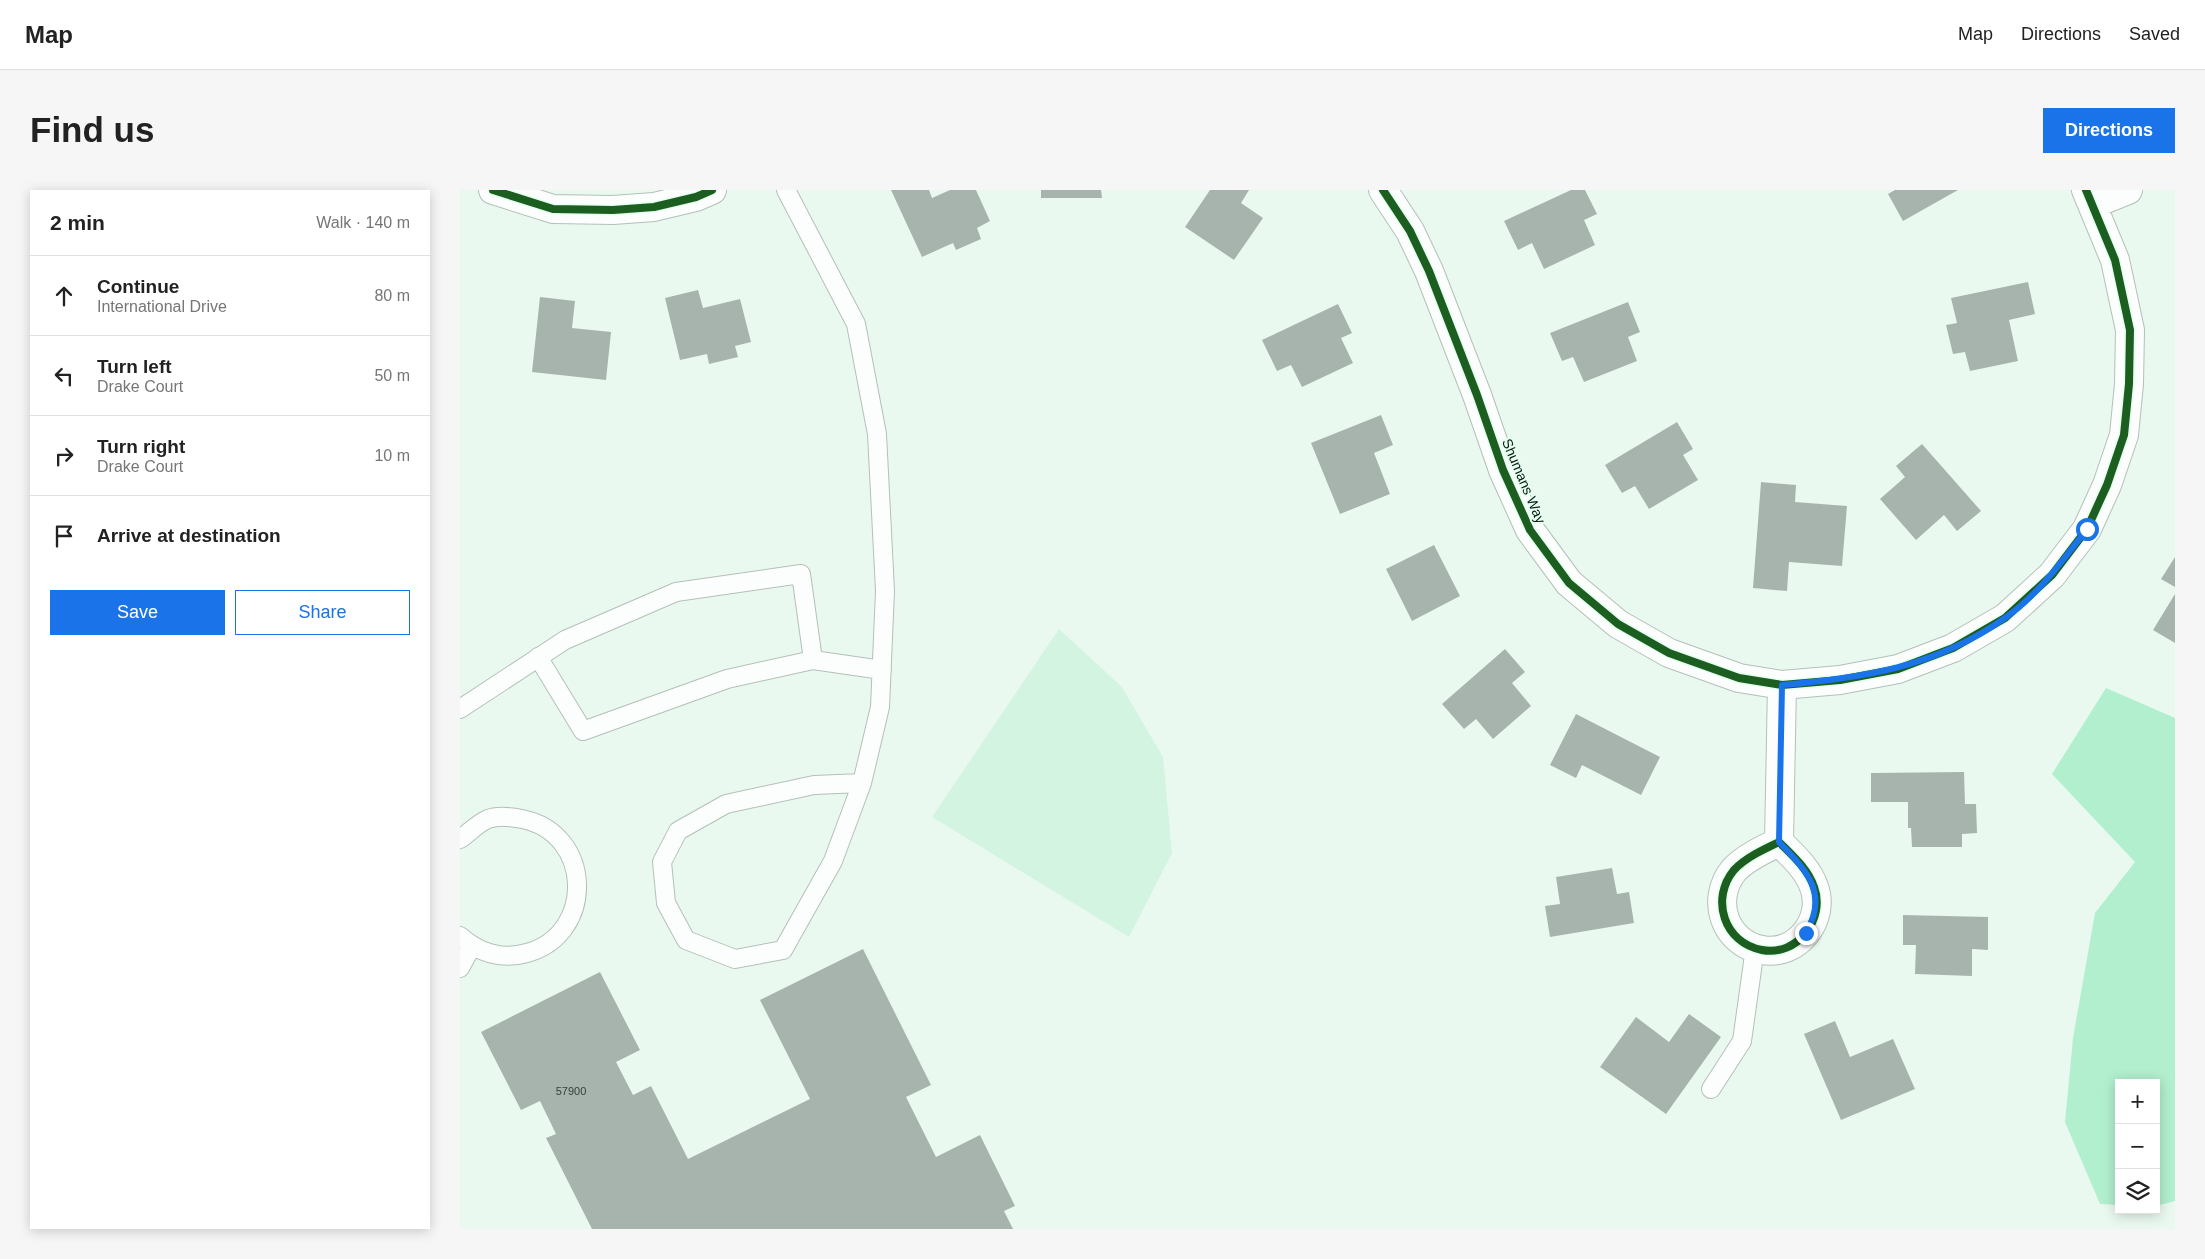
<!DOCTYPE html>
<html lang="en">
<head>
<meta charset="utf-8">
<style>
  body { margin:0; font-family:Helvetica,sans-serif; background:#f6f6f6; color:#222 }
  .controls { position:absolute; right:15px; bottom:15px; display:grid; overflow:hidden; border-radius:0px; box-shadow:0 2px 12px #0003 }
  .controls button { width:45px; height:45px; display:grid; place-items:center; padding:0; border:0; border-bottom:1px solid #e0e0e0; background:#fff; color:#222; font:25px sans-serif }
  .stop { position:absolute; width:15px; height:15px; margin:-11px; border:4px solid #1a73e8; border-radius:50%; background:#fff }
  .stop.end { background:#1a73e8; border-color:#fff; box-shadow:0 1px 5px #0008 }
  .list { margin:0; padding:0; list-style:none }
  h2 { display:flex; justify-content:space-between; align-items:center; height:65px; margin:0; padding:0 20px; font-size:21px }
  h2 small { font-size:16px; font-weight:400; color:#767676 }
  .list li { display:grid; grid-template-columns:32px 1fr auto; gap:15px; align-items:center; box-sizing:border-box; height:80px; padding:0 20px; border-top:1px solid #e0e0e0 }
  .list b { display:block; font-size:19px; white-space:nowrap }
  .list p { margin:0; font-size:16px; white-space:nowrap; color:#767676 }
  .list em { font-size:16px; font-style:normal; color:#767676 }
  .actions { display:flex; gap:10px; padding:15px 20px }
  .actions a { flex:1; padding:11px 0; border:1px solid #1a73e8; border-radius:0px; text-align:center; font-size:18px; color:#1a73e8 }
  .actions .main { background:#1a73e8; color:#fff }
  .icon { flex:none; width:28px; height:28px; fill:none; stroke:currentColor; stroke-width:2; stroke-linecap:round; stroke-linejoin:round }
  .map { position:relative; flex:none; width:1715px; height:1039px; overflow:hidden; border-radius:0px }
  header { display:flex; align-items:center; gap:30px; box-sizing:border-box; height:70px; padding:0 25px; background:#fff; border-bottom:1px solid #e0e0e0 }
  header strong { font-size:24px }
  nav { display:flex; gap:28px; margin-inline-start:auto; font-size:18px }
  .intro { display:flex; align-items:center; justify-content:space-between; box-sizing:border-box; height:120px; padding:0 30px }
  h1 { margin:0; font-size:35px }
  .button { padding:12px 22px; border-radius:0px; background:#1a73e8; color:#fff; font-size:18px; font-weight:700 }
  main { display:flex; gap:30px; padding:0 30px }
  aside { flex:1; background:#fff; border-radius:0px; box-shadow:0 2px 12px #0003 }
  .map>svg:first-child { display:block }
  .green { fill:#d2f4e0 }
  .water { fill:#b1efce }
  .building { fill:#a7b4ad }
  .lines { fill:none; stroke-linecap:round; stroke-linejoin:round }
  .service-casing { stroke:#b3c0b8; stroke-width:20 }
  .minor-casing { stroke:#b3c0b8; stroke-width:30 }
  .service { stroke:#fcfefd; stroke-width:18 }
  .minor { stroke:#fcfefd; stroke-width:28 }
  .cycleway-casing { stroke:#e4ffef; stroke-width:11 }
  .cycleway { stroke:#1b5e20; stroke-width:8 }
  .route { stroke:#1a73e8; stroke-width:6 }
  .labels { text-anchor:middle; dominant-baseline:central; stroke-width:4; stroke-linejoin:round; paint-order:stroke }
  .number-label { font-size:11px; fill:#34403a }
  .street-label { font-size:14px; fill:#0e1a13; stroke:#e4ffef }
</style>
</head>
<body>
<header>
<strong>Map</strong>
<nav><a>Map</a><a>Directions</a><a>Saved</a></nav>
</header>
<div class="intro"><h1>Find us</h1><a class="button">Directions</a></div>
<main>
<aside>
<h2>2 min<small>Walk · 140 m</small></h2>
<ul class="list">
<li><svg class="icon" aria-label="ahead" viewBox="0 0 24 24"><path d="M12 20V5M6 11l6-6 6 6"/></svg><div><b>Continue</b><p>International Drive</p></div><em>80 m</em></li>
<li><svg class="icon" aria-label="left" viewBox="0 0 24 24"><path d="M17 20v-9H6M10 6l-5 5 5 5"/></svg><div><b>Turn left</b><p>Drake Court</p></div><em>50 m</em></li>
<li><svg class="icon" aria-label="right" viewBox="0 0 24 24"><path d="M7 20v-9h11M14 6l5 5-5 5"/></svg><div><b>Turn right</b><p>Drake Court</p></div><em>10 m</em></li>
<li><svg class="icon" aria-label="arrive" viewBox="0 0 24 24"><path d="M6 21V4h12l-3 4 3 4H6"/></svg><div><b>Arrive at destination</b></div></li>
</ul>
<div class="actions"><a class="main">Save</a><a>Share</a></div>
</aside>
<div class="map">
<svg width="1715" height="1039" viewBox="0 0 1715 1039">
  <rect width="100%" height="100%" fill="#eaf9f0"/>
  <path class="green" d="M 599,439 L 662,497 L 703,567 L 712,663 L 669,747 L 472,627 Z"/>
  <path class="water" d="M 1646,498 L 1715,528 L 1715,1011 L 1696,1016 L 1696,893 L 1659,893 L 1659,1015 L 1640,1014 L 1605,932 L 1613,848 L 1635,723 L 1675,672 L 1592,584 Z"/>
  <path class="building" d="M 431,0 L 469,0 L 472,8 L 490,0 L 516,0 L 530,31 L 517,38 L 521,49 L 496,60 L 493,53 L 462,67 Z
    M 581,0 L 641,0 L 642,8 L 581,8 Z
    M 750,0 L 789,0 L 781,13 L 803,28 L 774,70 L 725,37 Z
    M 1111,0 L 1125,0 L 1137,24 L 1124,30 L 1135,55 L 1084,79 L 1072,53 L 1058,60 L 1044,31 Z
    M 1435,0 L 1498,0 L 1443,31 L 1428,4 Z
    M 1568,92 L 1575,124 L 1549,130 L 1558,171 L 1510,181 L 1505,162 L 1493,164 L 1486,135 L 1497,133 L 1491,108 Z
    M 238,100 L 243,118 L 280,109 L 291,152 L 275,156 L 278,167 L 249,174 L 247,164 L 220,170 L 205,108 Z
    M 80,107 L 115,111 L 112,138 L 151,142 L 146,190 L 72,182 Z
    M 1168,112 L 1180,142 L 1168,147 L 1177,171 L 1124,192 L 1113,167 L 1102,171 L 1090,143 Z
    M 878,114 L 892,143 L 881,148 L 893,173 L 842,197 L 831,175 L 817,181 L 802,150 Z
    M 921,225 L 933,255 L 914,263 L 930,304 L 880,324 L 851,253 Z
    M 1217,232 L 1233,259 L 1223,265 L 1238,290 L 1189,319 L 1175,296 L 1162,303 L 1145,275 Z
    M 1462,254 L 1521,321 L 1497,341 L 1484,325 L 1456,350 L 1420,309 L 1445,287 L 1436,276 Z
    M 1301,292 L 1336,295 L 1335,312 L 1387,316 L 1382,376 L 1329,372 L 1327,401 L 1293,398 Z
    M 974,355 L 1000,406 L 952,431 L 926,379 Z
    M 1715,367 L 1715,397 L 1701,389 Z
    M 1715,404 L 1715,453 L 1693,440 Z
    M 1045,459 L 1065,482 L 1052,493 L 1071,516 L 1033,549 L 1016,529 L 1004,539 L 982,514 Z
    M 1116,524 L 1200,567 L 1181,605 L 1122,575 L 1116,588 L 1090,575 Z
    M 1504,582 L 1505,614 L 1516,614 L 1517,643 L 1502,644 L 1502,657 L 1452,657 L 1451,638 L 1448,638 L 1448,612 L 1411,612 L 1411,583 Z
    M 1152,678 L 1157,704 L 1169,702 L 1174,733 L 1090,747 L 1085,716 L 1100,714 L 1096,687 Z
    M 1443,725 L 1528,727 L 1528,760 L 1512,759 L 1512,786 L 1455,784 L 1456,755 L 1443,755 Z
    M 403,759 L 471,895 L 446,907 L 476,967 L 520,945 L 555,1016 L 544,1021 L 553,1039 L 132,1039 L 86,948 L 96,944 L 80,911 L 61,920 L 21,842 L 140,782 L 180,860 L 156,872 L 173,905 L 191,896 L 228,969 L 350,909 L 300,810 Z
    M 1229,824 L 1261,847 L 1206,924 L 1140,877 L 1176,827 L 1209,852 Z
    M 1375,831 L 1390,867 L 1433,849 L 1455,899 L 1381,930 L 1344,844 Z"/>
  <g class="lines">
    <g class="service-casing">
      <path id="service" d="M 326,0 L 396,134 L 417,244 L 425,401 L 420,517 L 402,593 L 373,671 L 323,760 L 275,769 L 226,750 L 206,713 L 202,672 L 218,641 L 266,614 L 354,595 L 402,593
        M 78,467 L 123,541 L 267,489 L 353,470
        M 0,519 L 105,450 L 216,402 L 341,384 L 353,470 L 422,480
        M 0,649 C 9,643 18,633 28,629 C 38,625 52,627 62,629 C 133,643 136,744 67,763 C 42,770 19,763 0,746
        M 0,778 L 12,756
        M 1251,899 L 1282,851 L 1295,758"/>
    </g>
    <g class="minor-casing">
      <path id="minor" d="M 33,0 L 93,19 L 153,20 L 194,17 L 236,7 L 252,0
        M 923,0 L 950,41 L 969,81 L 1017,205 L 1043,280 L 1070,340 L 1109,393 L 1158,434 L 1209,463 L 1279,488 L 1322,495 L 1380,490 L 1438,479 L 1493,458 L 1545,428 L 1592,385 L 1627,339 L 1647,295 L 1664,245 L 1669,194 L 1670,140 L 1655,70 L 1626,0
        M 1633,14 L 1668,0
        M 1319,652 C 1332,665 1348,679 1354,697 C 1366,729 1337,767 1302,760 C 1264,753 1250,709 1274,680 C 1285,668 1304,659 1319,652 Z
        M 1319,652 L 1322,495"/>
    </g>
    <use href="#service" class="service"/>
    <use href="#minor" class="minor"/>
    <g class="cycleway-casing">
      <path id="cycleway" d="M 33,0 L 93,19 L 153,20 L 194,17 L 236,7 L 252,0
        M 923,0 L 950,41 L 969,81 L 1017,205 L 1043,280 L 1070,340 L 1109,393 L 1158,434 L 1209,463 L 1279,488 L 1322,495 L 1380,490 L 1438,479 L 1493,458 L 1545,428 L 1592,385 L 1627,339 L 1647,295 L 1664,245 L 1669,194 L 1670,140 L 1655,70 L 1626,0
        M 1319,652 C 1332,665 1348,679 1354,697 C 1366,729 1337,767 1302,760 C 1264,753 1250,709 1274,680 C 1285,668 1304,659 1319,652 Z"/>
    </g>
    <use href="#cycleway" class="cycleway"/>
  </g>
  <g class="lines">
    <path class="route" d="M 1346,743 C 1369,703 1347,681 1319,652 L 1322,495 C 1403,488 1476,477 1545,428 C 1578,405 1603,370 1627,339"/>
  </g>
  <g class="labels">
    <g class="number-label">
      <text x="111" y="901">57900</text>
    </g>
    <g class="street-label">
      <text transform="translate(1064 291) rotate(67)">Shumans Way</text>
    </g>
  </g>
</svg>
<div class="controls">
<button>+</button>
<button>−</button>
<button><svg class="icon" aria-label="layers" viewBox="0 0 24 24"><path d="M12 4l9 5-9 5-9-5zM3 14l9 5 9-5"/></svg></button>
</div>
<div class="stop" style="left:1627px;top:339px"></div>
<div class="stop end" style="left:1346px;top:743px"></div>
</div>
</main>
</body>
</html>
